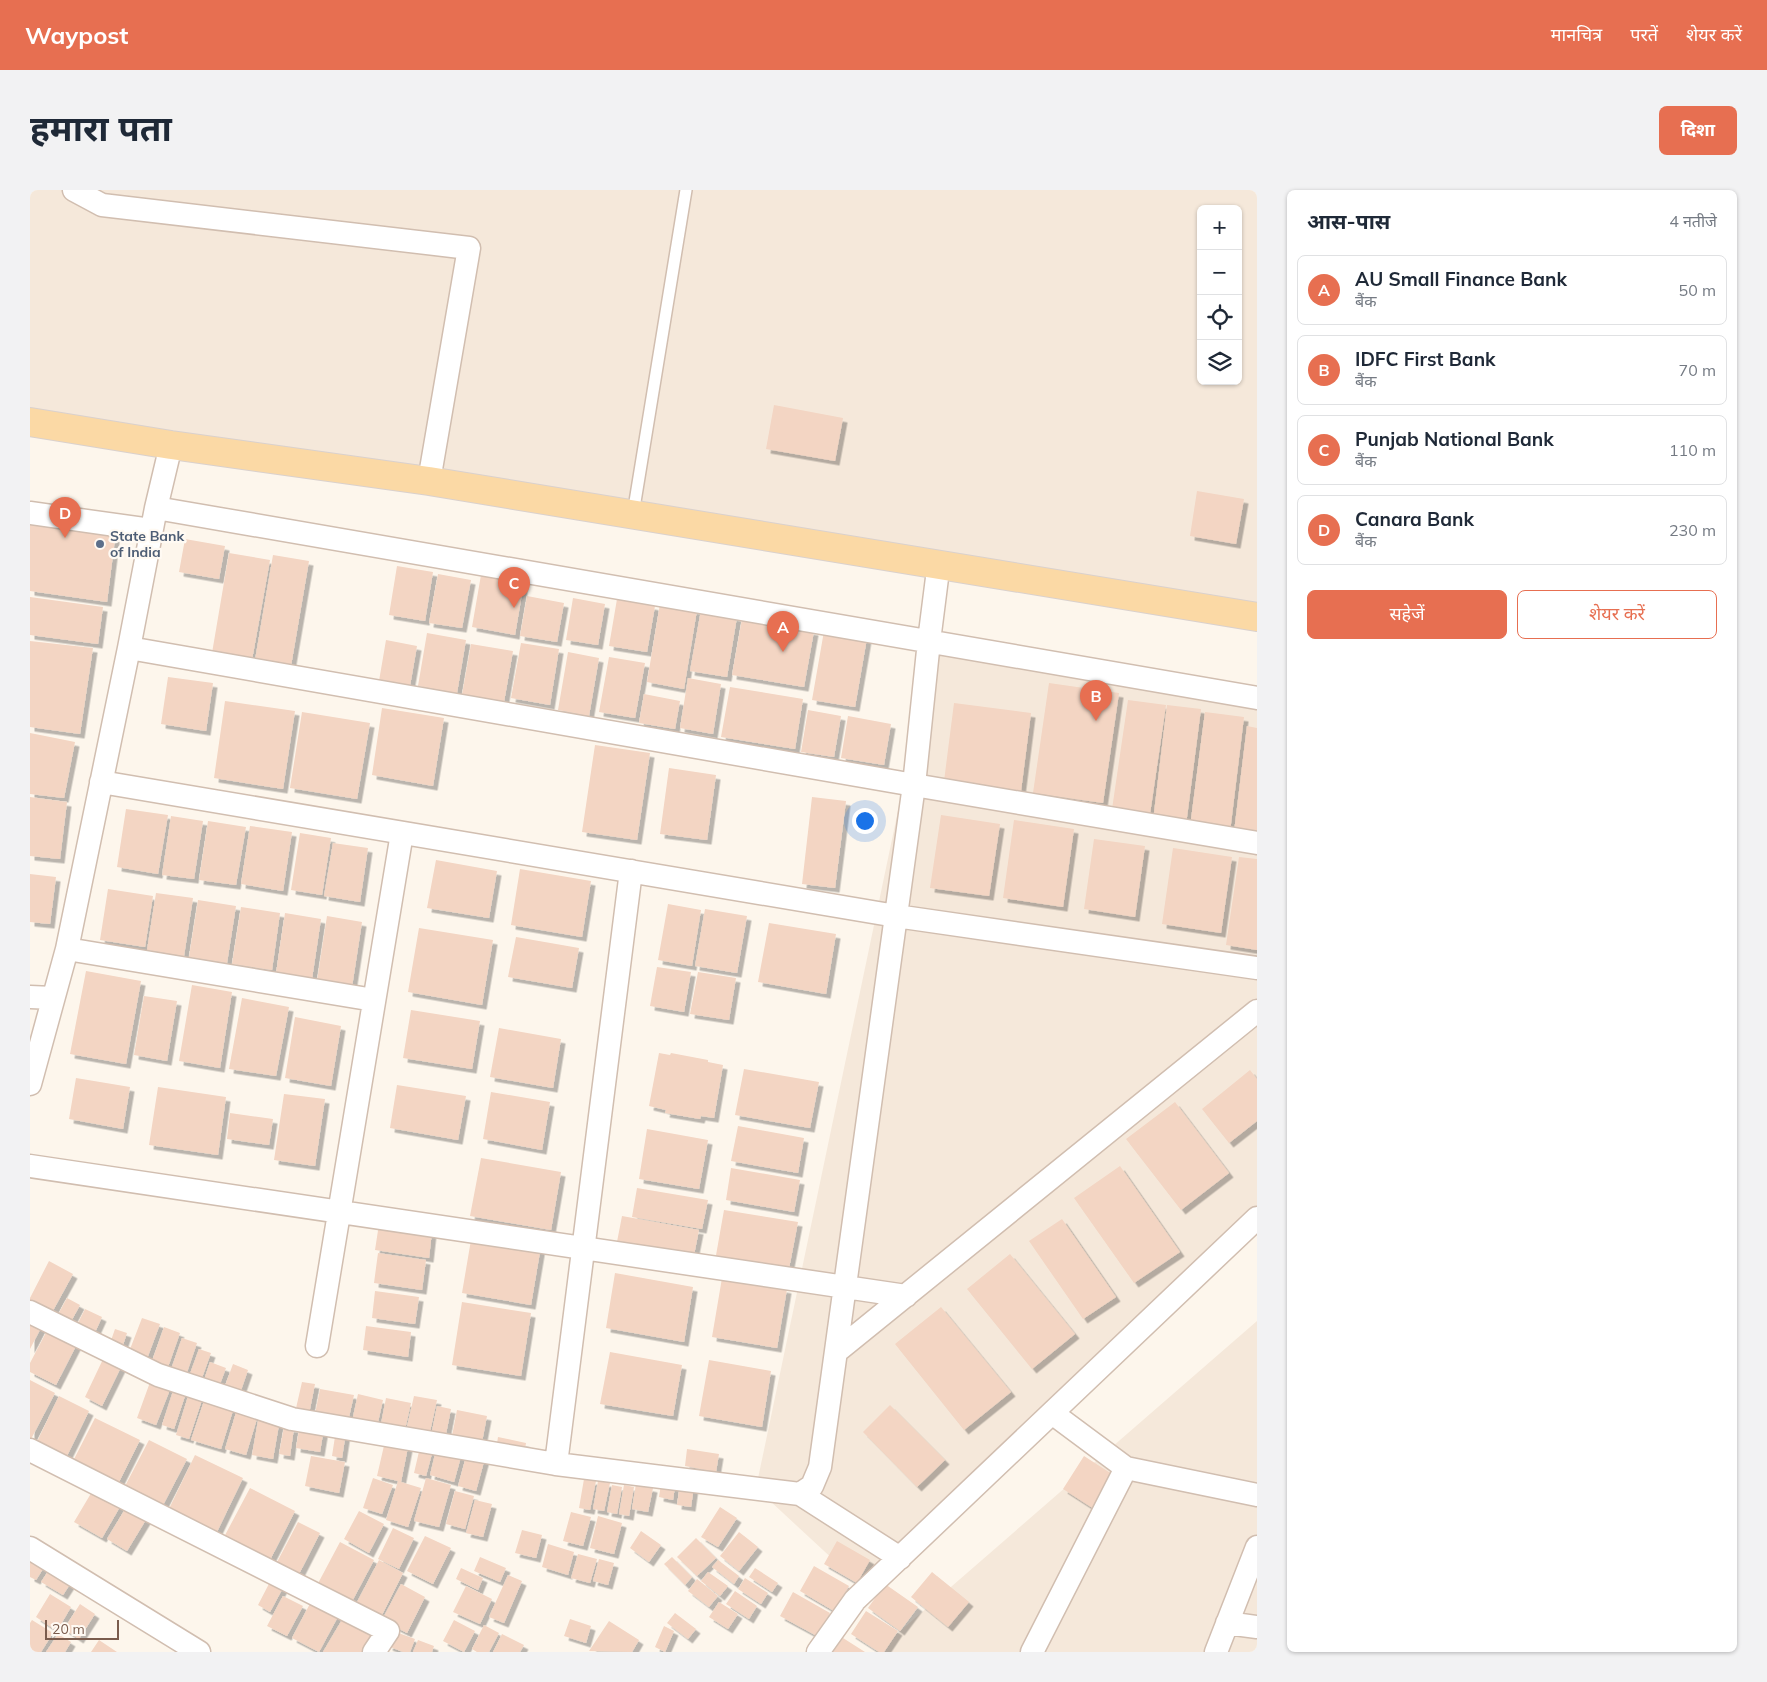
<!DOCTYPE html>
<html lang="hi">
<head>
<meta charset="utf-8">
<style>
  body { margin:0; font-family:Mulish,"Noto Sans Devanagari",sans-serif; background:#f2f2f3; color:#1f2937 }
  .controls { position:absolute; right:15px; top:15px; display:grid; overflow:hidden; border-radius:8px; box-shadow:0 1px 4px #0004 }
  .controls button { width:45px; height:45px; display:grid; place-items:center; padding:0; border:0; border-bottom:1px solid #e0e1e3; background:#fff; color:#1f2937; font:25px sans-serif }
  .scale { position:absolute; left:15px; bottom:12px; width:74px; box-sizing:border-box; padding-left:5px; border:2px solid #7a5c4d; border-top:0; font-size:14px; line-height:18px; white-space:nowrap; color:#7a5c4d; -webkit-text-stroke:4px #fffaf3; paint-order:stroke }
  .you { position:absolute; left:834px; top:630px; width:18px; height:18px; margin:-12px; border:4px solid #fff; border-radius:50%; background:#1a73e8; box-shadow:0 0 0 8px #1a73e833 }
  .badge { display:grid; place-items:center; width:32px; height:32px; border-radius:50%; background:#e76f51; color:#fff; font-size:16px; font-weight:700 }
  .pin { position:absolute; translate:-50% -41px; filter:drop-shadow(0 1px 2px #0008) }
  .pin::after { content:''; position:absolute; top:26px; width:18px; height:15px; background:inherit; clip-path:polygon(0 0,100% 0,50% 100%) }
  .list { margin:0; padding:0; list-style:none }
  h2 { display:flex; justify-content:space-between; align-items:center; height:65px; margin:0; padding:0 20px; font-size:21px }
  h2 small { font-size:16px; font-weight:400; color:#747a83 }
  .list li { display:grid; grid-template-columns:32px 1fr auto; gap:15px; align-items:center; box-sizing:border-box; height:70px; margin:0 10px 10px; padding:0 10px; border:1px solid #e0e1e3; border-radius:8px }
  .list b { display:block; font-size:19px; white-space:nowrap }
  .list p { margin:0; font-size:16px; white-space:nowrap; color:#747a83 }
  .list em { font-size:16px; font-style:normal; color:#747a83 }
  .actions { display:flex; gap:10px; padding:15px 20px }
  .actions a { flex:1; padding:11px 0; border:1px solid #e76f51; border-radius:8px; text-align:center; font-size:18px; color:#e76f51 }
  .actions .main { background:#e76f51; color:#fff }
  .icon { flex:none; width:28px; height:28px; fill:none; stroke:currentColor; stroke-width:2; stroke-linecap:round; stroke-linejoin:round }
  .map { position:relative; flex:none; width:1227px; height:1462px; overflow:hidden; border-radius:8px }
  header { display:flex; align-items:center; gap:30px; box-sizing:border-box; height:70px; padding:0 25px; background:#e76f51; color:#fff }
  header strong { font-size:24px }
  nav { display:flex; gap:28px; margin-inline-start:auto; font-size:18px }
  .intro { display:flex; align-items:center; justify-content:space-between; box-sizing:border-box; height:120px; padding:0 30px }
  h1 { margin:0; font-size:35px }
  .button { padding:12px 22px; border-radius:8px; background:#e76f51; color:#fff; font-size:18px; font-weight:700 }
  main { display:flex; gap:30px; padding:0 30px }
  aside { flex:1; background:#fff; border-radius:8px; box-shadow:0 1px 4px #0004 }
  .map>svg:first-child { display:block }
  .residential { fill:#f5e8da; fill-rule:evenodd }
  .building { fill:#f3d5c3; filter:url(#shadow) }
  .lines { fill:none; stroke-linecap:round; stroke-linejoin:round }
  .lane-casing { stroke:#d1beb0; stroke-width:14 }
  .street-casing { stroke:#d1beb0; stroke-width:25 }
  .primary-casing { stroke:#dad1cd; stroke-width:30 }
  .lane { stroke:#fff; stroke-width:11 }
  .street { stroke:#fff; stroke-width:22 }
  .primary { stroke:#fbd9a5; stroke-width:28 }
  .service-dot { fill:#5c6f8a; stroke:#fffaf3; stroke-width:2 }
  .labels { text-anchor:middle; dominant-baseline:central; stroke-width:4.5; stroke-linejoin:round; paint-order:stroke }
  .service-label { font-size:14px; font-weight:bold; fill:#4e5e75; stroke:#fffaf3; text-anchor:start }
</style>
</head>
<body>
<header>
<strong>Waypost</strong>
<nav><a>मानचित्र</a><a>परतें</a><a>शेयर करें</a></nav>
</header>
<div class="intro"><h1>हमारा पता</h1><a class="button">दिशा</a></div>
<main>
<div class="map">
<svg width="1227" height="1462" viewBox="0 0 1227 1462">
  <defs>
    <filter id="shadow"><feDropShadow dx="4.5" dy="4.5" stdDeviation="0" flood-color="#0004"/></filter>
  </defs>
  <rect width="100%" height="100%" fill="#fdf6ec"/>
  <path class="residential" d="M 0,0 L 1227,0 L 1227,426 L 0,231 ZM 1171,19 L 1208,19 L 1208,191 L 1171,191 Z
    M 904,449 L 1227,503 L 1227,1038 L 834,1398 L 726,1298 Z
    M 1227,1131 L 1227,1462 L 846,1462 Z"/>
  <path class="building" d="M 744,215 L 813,228 L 805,271 L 736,259 Z
    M 1167,301 L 1214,309 L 1206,354 L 1160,346 Z
    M 0,330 L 86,341 L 77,412 L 0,401 Z
    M 155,349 L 195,356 L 189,389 L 149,382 Z
    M 199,363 L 240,370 L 222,470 L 182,463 Z
    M 243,365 L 279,371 L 261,476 L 225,470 Z
    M 367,376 L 403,382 L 395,431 L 359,425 Z
    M 408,384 L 441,390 L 432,438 L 399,433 Z
    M 451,385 L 494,392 L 485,445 L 442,437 Z
    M 497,406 L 534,413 L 527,452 L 490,446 Z
    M 0,407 L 73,417 L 68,454 L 0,445 Z
    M 543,408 L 575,414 L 568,455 L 536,450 Z
    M 587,409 L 625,416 L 617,462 L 579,456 Z
    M 630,414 L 667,420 L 654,499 L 617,492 Z
    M 671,420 L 707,427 L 697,487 L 660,481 Z
    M 712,429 L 784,441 L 774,497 L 702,485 Z
    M 794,441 L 837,448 L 825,517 L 782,510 Z
    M 397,443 L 436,450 L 427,503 L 388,496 Z
    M 356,450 L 387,456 L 380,496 L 349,491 Z
    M 0,451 L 63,458 L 50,544 L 0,537 Z
    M 491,453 L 529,459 L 520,515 L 481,508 Z
    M 441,454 L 483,461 L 474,512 L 432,505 Z
    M 538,462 L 569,468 L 559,526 L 528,520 Z
    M 579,467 L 615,473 L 605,528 L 569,522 Z
    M 138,487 L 183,493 L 176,541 L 131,534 Z
    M 658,488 L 691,494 L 683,544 L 650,538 Z
    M 1019,493 L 1089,503 L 1073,613 L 1003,603 Z
    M 700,497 L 773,509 L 765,559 L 691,547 Z
    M 614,504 L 650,511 L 645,539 L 609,533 Z
    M 1098,510 L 1136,515 L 1119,631 L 1081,626 Z
    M 195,511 L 265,521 L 253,599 L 184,588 Z
    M 924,513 L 1001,523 L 990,609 L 913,599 Z
    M 1137,515 L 1171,519 L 1156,635 L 1123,631 Z
    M 352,518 L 414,528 L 403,596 L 342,585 Z
    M 778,520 L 811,526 L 804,567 L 771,562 Z
    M 272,522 L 340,533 L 327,609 L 260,598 Z
    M 1175,522 L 1214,527 L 1200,642 L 1160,637 Z
    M 818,526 L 861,534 L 854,575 L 811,568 Z
    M 1217,536 L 1227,538 L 1227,645 L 1204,642 Z
    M 0,543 L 45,552 L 34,608 L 0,604 Z
    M 565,555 L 620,563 L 607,650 L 552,642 Z
    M 639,578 L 686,585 L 677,650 L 630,644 Z
    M 0,607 L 37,612 L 30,669 L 0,666 Z
    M 782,607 L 816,611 L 805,698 L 772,694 Z
    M 96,619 L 138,625 L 128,684 L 87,677 Z
    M 911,625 L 970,634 L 959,706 L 900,698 Z
    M 141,626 L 173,631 L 164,689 L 132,685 Z
    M 984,630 L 1044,639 L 1033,717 L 973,708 Z
    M 178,631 L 216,637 L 206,695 L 169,690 Z
    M 220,636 L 262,642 L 253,701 L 211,694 Z
    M 270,643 L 301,648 L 292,705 L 261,700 Z
    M 1064,649 L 1115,656 L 1105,727 L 1054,719 Z
    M 303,653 L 338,658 L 330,712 L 294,706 Z
    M 1143,658 L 1202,667 L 1191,743 L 1132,734 Z
    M 1209,667 L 1227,669 L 1227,760 L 1196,755 Z
    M 406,670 L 467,681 L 459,728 L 397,718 Z
    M 490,679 L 561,691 L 552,747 L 481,735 Z
    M 0,684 L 26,687 L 20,734 L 0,732 Z
    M 78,699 L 123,706 L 115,757 L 70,750 Z
    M 126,703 L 163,708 L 154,766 L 117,760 Z
    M 168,710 L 206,716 L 197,773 L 159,767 Z
    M 638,714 L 671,720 L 662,776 L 628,770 Z
    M 211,717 L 250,723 L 242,780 L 202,774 Z
    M 675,719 L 717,726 L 707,783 L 665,776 Z
    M 255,723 L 291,729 L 282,789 L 246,783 Z
    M 297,726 L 332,732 L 322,797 L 287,791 Z
    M 739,733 L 806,744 L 796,804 L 728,792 Z
    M 389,738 L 463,750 L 452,815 L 378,802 Z
    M 486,747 L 549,758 L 542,798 L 478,787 Z
    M 627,777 L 661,782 L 654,822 L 620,816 Z
    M 56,781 L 111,791 L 96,874 L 40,864 Z
    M 668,782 L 706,788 L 699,830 L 660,824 Z
    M 162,795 L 202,802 L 190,878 L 149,871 Z
    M 114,806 L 147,811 L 137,871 L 104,865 Z
    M 212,808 L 259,817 L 246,886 L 199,879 Z
    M 381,820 L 450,831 L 442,879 L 373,868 Z
    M 265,827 L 311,836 L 301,896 L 255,888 Z
    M 469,838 L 531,849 L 523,898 L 460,887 Z
    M 629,863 L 640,865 L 641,863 L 678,870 L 678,872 L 693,875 L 684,928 L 671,926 L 670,929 L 635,923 L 636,920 L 619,916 Z
    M 714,879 L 789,892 L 780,938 L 705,925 Z
    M 1220,880 L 1227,889 L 1227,931 L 1199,953 L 1172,919 Z
    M 46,888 L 100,897 L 93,939 L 39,929 Z
    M 367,895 L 436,906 L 428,950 L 360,938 Z
    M 128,897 L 196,907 L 188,965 L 119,955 Z
    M 461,902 L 520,912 L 512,960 L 453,949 Z
    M 254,904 L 295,909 L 285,976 L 244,970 Z
    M 1145,912 L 1199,983 L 1151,1020 L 1096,949 Z
    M 200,923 L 243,929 L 239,955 L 197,949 Z
    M 708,936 L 774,948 L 768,983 L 701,971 Z
    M 617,939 L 678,950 L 669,999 L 609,989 Z
    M 451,968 L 531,982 L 521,1040 L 440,1026 Z
    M 1090,976 L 1150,1062 L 1104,1093 L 1044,1008 Z
    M 701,978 L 770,990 L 764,1022 L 696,1010 Z
    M 607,998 L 678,1010 L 672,1039 L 602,1027 Z
    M 694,1020 L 768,1032 L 758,1084 L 685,1071 Z
    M 592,1026 L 669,1040 L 663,1070 L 586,1057 Z
    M 1032,1029 L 1086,1107 L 1053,1129 L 999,1051 Z
    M 349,1034 L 402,1042 L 399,1068 L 345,1060 Z
    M 442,1044 L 511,1056 L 501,1115 L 432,1103 Z
    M 348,1063 L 396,1070 L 392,1100 L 344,1093 Z
    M 980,1064 L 1045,1144 L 1002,1179 L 937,1099 Z
    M 19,1071 L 43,1084 L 20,1126 L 0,1116 L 0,1108 Z
    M 585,1083 L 663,1097 L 654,1152 L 576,1138 Z
    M 692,1088 L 757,1099 L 747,1158 L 682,1147 Z
    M 345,1101 L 389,1107 L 385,1134 L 342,1128 Z
    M 37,1108 L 50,1115 L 38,1137 L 25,1130 Z
    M 432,1112 L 501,1123 L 491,1186 L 422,1175 Z
    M 911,1117 L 981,1202 L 934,1240 L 865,1154 Z
    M 55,1119 L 72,1127 L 62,1149 L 44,1141 Z
    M 0,1125 L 14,1132 L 0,1159 Z
    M 112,1128 L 130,1134 L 115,1174 L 97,1167 Z
    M 20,1135 L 49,1150 L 26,1195 L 0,1182 L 0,1173 Z
    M 336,1136 L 381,1142 L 378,1167 L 333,1160 Z
    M 134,1137 L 150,1143 L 137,1180 L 121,1174 Z
    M 85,1139 L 97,1143 L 90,1164 L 78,1159 Z
    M 152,1148 L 167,1153 L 154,1191 L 139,1185 Z
    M 169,1159 L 181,1163 L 169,1196 L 157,1192 Z
    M 580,1162 L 652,1175 L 643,1226 L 570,1214 Z
    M 75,1165 L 93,1173 L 72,1216 L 55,1207 Z
    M 679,1170 L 741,1181 L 732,1237 L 669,1226 Z
    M 180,1172 L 196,1178 L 187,1202 L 172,1196 Z
    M 203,1174 L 218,1180 L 208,1209 L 192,1204 Z
    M 123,1184 L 143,1192 L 126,1235 L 107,1228 Z
    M 0,1190 L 25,1203 L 0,1251 Z
    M 146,1192 L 158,1197 L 144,1239 L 132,1235 Z
    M 272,1192 L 285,1194 L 278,1229 L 264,1227 Z
    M 290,1199 L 324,1205 L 317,1236 L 284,1229 Z
    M 160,1200 L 174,1204 L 159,1249 L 146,1245 Z
    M 328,1204 L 353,1210 L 346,1241 L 321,1236 Z
    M 176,1205 L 205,1214 L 191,1259 L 161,1250 Z
    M 29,1206 L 59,1221 L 34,1272 L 4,1258 Z
    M 384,1206 L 407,1210 L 399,1246 L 376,1241 Z
    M 356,1208 L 381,1213 L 374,1244 L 350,1239 Z
    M 860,1215 L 915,1270 L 887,1297 L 833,1242 Z
    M 208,1216 L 229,1222 L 216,1265 L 195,1259 Z
    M 407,1216 L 421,1219 L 415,1249 L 401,1246 Z
    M 427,1220 L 457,1226 L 451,1257 L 421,1251 Z
    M 229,1225 L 250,1229 L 243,1269 L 222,1265 Z
    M 65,1228 L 110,1250 L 85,1300 L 40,1277 Z
    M 270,1234 L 294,1238 L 290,1262 L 266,1258 Z
    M 254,1237 L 264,1238 L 260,1266 L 249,1264 Z
    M 306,1240 L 316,1242 L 312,1268 L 302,1266 Z
    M 356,1247 L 379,1252 L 371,1292 L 391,1298 L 378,1337 L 356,1330 L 368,1291 L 347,1286 Z
    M 468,1247 L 496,1253 L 494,1266 L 466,1260 Z
    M 119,1250 L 157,1269 L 131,1319 L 93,1300 Z
    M 391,1253 L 404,1256 L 396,1286 L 384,1283 Z
    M 407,1256 L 432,1263 L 424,1292 L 400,1285 Z
    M 657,1259 L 689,1264 L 686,1282 L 655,1276 Z
    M 437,1263 L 455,1268 L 446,1301 L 428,1296 Z
    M 165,1265 L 213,1288 L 185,1346 L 137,1323 Z
    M 281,1266 L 315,1272 L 309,1303 L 275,1296 Z
    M 1054,1266 L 1085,1286 L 1064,1319 L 1033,1299 Z
    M 343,1288 L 363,1295 L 352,1324 L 333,1318 Z
    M 396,1288 L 421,1295 L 409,1337 L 384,1331 Z
    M 632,1288 L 646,1290 L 643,1310 L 629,1307 Z
    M 554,1289 L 566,1291 L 560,1320 L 549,1318 Z
    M 568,1291 L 580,1293 L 574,1321 L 563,1319 Z
    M 606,1294 L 623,1298 L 618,1322 L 602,1319 Z
    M 650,1294 L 664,1296 L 661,1317 L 647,1315 Z
    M 582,1295 L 592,1297 L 587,1324 L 577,1322 Z
    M 594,1295 L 604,1297 L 599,1326 L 589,1324 Z
    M 220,1298 L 265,1321 L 239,1372 L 193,1349 Z
    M 63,1300 L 91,1315 L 72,1348 L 44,1332 Z
    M 425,1301 L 444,1306 L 435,1339 L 416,1334 Z
    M 445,1310 L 462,1314 L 453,1347 L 436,1343 Z
    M 97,1316 L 117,1328 L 97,1361 L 77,1349 Z
    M 690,1317 L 707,1328 L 688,1357 L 671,1347 Z
    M 329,1321 L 354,1334 L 339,1363 L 314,1349 Z
    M 541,1322 L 561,1327 L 553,1356 L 533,1351 Z
    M 568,1326 L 592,1333 L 584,1364 L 560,1358 Z
    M 268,1332 L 290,1343 L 267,1388 L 245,1376 Z
    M 363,1338 L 384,1348 L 369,1379 L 348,1369 Z
    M 492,1340 L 512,1345 L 506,1368 L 485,1363 Z
    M 611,1341 L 631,1355 L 619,1372 L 600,1358 Z
    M 709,1342 L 728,1357 L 709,1381 L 690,1366 Z
    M 395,1346 L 421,1358 L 403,1394 L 377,1381 Z
    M 666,1348 L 686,1368 L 667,1386 L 647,1367 Z
    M 807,1351 L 840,1370 L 827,1393 L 794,1374 Z
    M 310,1352 L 344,1370 L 319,1417 L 285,1399 Z
    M 518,1354 L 544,1362 L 538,1385 L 512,1377 Z
    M 0,1364 L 16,1374 L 6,1390 L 0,1387 Z
    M 548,1364 L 567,1369 L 560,1393 L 541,1388 Z
    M 450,1367 L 476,1378 L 470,1392 L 444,1381 Z
    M 642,1367 L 662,1387 L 655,1395 L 634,1374 Z
    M 569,1369 L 584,1373 L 578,1395 L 563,1391 Z
    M 349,1370 L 373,1383 L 350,1429 L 325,1416 Z
    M 688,1370 L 709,1386 L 704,1394 L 682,1377 Z
    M 784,1376 L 819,1396 L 804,1421 L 770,1401 Z
    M 21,1377 L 42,1391 L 33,1405 L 11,1392 Z
    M 431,1378 L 453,1388 L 448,1400 L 426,1389 Z
    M 725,1378 L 748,1393 L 742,1402 L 719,1387 Z
    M 678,1382 L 698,1396 L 690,1406 L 671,1391 Z
    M 902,1382 L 939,1412 L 918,1437 L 881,1407 Z
    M 478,1385 L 492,1391 L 474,1433 L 459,1427 Z
    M 242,1388 L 255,1394 L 240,1422 L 228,1415 Z
    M 715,1388 L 738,1403 L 731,1414 L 708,1399 Z
    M 667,1389 L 688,1406 L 679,1417 L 658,1401 Z
    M 371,1394 L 395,1407 L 377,1443 L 352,1430 Z
    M 855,1394 L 888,1417 L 870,1441 L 838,1418 Z
    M 436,1396 L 462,1409 L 450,1434 L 423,1422 Z
    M 705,1401 L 727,1416 L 719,1429 L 696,1414 Z
    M 763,1402 L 800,1423 L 787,1446 L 750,1426 Z
    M 20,1404 L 41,1417 L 27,1441 L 6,1427 Z
    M 253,1406 L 273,1416 L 257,1446 L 237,1436 Z
    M 284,1406 L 311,1421 L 289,1462 L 262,1448 Z
    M 689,1412 L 708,1424 L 698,1439 L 679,1427 Z
    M 50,1414 L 65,1424 L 49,1449 L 34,1439 Z
    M 836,1421 L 868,1441 L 854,1462 L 849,1462 L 821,1444 Z
    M 316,1423 L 349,1442 L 337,1462 L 293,1462 Z
    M 645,1423 L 666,1439 L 658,1449 L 637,1433 Z
    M 540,1429 L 561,1436 L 556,1453 L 534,1446 Z
    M 2,1430 L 23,1443 L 11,1462 L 0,1462 L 0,1433 Z
    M 424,1430 L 445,1441 L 434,1462 L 413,1451 Z
    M 579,1431 L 609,1450 L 602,1462 L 559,1461 Z
    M 454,1435 L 469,1443 L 459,1462 L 447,1462 L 442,1459 Z
    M 634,1436 L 644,1441 L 635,1462 L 625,1457 Z
    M 363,1441 L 385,1449 L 380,1462 L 373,1462 L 358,1456 Z
    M 28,1444 L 41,1452 L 35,1462 L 16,1462 Z
    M 472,1444 L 494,1455 L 490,1462 L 463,1462 Z
    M 813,1448 L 835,1462 L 803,1462 Z
    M 69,1450 L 87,1462 L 61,1462 Z
    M 388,1450 L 404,1456 L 402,1462 L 383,1462 Z"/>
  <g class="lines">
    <g class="lane-casing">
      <path id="lane" d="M 603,324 L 656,0"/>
    </g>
    <g class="street-casing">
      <path id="street" d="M 44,0 L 72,15 L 439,58 L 399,291
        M 126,318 L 1227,508
        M 0,323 L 121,340
        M 99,458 L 884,595 L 1227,653
        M 71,592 L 866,726 L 1227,778
        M 37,759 L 344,810
        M 0,807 L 23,808
        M 0,894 L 37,759 L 99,458 L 126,318 L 141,255
        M 0,976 L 876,1106
        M 0,1122 L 128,1185 L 262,1229 L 526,1274 L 770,1304 L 782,1296 L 790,1277 L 884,595 L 899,451 L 907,388
        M 287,1156 L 372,643
        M 806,1162 L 1227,821
        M 1022,1223 L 1096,1278
        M 0,1260 L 358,1441 L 344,1462
        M 526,1274 L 601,681
        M 770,1304 L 870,1368
        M 0,1358 L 169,1462
        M 1197,1433 L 1227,1437
        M 788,1462 L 825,1410 L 1227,1028
        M 1002,1462 L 1096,1278 L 1227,1305
        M 1186,1462 L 1227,1357"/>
    </g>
    <g class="primary-casing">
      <path id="primary" d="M 0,232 L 141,255 L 399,291 L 1227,427"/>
    </g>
    <use href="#lane" class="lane"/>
    <use href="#street" class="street"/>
    <use href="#primary" class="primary"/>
  </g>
  <circle class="service-dot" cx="70" cy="354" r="5"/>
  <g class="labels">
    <g class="service-label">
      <text x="80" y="346">State Bank<tspan x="80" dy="16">of India</tspan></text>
    </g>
  </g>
</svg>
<div class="controls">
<button>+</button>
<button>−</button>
<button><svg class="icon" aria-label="locate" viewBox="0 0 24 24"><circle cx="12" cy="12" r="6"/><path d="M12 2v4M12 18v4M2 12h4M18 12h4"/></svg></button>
<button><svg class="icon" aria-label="layers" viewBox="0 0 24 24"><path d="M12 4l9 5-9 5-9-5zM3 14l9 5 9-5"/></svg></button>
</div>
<div class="scale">20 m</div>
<div class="you"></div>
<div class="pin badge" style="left:753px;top:462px">A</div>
<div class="pin badge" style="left:1066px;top:531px">B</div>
<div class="pin badge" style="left:484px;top:418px">C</div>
<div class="pin badge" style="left:35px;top:348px">D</div>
</div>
<aside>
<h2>आस-पास<small>4 नतीजे</small></h2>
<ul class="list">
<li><span class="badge">A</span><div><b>AU Small Finance Bank</b><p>बैंक</p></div><em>50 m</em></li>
<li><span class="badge">B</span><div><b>IDFC First Bank</b><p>बैंक</p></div><em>70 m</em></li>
<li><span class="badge">C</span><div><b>Punjab National Bank</b><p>बैंक</p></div><em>110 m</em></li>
<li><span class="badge">D</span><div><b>Canara Bank</b><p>बैंक</p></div><em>230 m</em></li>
</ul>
<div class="actions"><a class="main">सहेजें</a><a>शेयर करें</a></div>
</aside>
</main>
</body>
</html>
